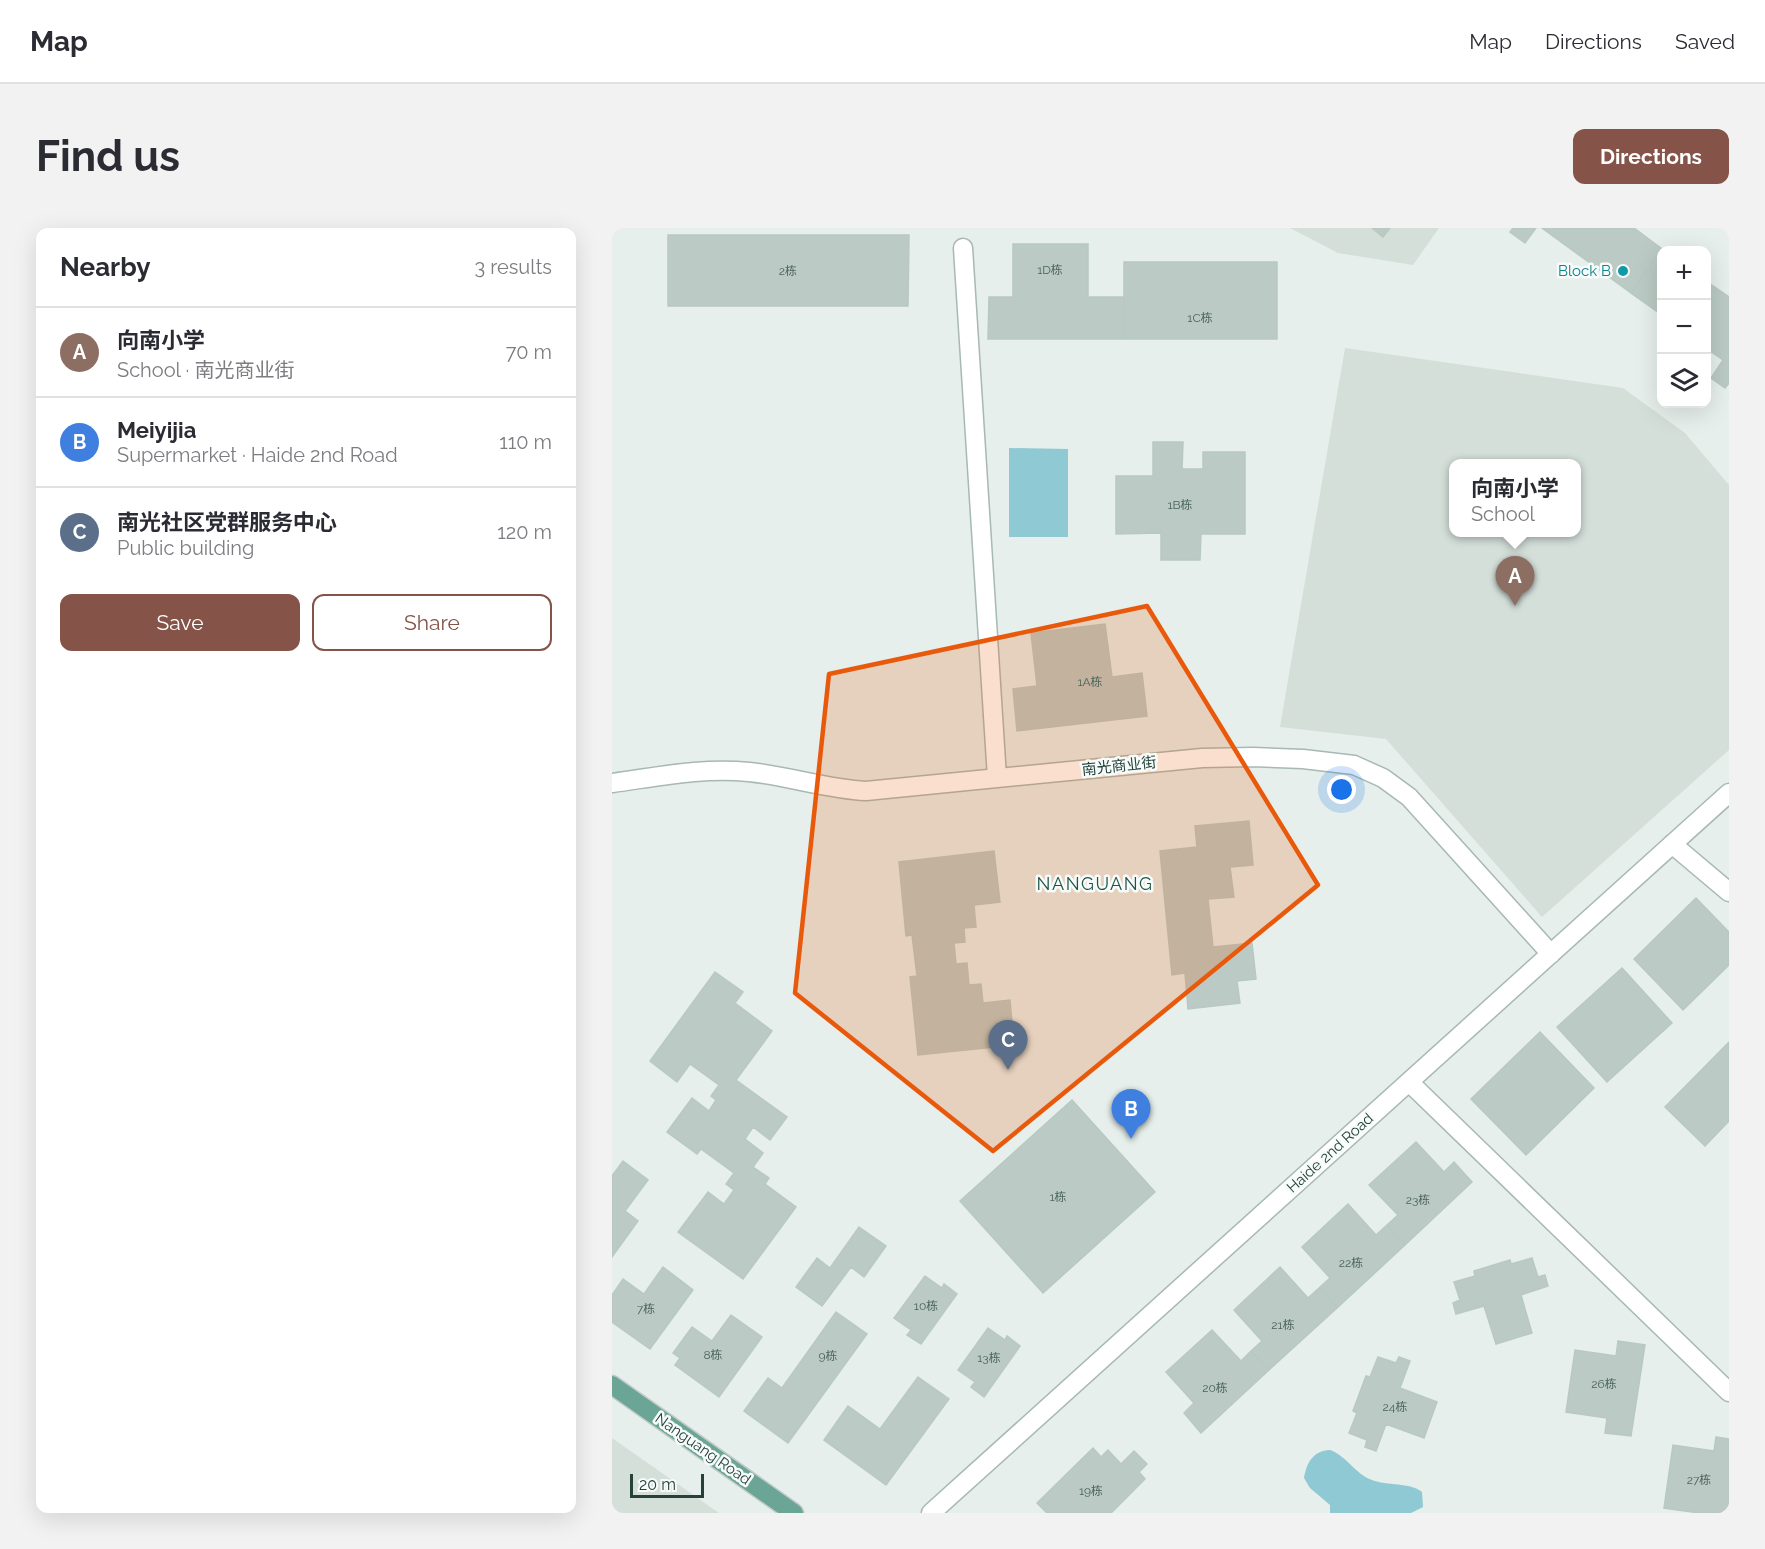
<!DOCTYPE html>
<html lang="en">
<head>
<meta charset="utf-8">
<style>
  body { margin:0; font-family:Raleway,"Noto Sans SC",sans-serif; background:#f2f2f3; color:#2b2b33 }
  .controls { position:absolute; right:18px; top:18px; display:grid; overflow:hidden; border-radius:12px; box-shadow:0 6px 24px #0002 }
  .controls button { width:54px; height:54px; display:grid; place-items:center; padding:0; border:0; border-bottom:2px solid #e1e1e2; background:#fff; color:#2b2b33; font:30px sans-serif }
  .scale { position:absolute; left:18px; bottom:15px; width:74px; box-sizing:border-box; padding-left:6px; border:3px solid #24423a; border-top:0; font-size:16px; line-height:21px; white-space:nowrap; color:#24423a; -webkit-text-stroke:4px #f7fbf9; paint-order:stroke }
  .you { position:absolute; left:730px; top:562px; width:21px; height:21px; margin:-15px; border:4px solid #fff; border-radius:50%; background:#1a73e8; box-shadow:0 0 0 9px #1a73e833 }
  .badge { display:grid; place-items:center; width:39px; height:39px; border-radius:50%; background:#855347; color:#fff; font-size:20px; font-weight:700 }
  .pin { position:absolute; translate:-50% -50px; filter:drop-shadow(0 2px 3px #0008) }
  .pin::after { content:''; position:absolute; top:32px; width:21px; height:18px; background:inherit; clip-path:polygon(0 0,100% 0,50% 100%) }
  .popup { position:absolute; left:837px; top:231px; width:132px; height:78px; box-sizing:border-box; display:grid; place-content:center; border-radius:12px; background:#fff; filter:drop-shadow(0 2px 4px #0005); font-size:20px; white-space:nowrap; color:#7c7c81 }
  .popup b { font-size:22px; color:#2b2b33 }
  .popup::after { content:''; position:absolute; left:50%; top:100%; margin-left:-12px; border:12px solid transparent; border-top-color:#fff }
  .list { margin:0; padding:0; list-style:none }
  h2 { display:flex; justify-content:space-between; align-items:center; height:78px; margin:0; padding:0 24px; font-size:26px }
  h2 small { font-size:20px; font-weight:400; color:#7c7c81 }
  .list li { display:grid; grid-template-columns:39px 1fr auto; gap:18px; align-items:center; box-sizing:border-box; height:90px; padding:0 24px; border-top:2px solid #e1e1e2 }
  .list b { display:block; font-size:22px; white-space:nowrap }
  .list p { margin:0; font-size:20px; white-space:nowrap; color:#7c7c81 }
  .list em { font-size:20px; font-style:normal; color:#7c7c81 }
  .actions { display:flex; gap:12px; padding:18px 24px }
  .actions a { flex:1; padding:14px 0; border:2px solid #855347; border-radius:12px; text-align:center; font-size:21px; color:#855347 }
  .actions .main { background:#855347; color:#fff }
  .icon { flex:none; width:33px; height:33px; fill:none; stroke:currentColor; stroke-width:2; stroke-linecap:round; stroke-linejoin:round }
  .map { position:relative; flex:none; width:1117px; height:1285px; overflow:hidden; border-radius:12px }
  header { display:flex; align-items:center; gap:36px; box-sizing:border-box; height:84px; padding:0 30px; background:#fff; border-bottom:2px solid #e1e1e2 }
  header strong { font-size:28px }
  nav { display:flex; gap:33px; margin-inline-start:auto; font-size:21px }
  .intro { display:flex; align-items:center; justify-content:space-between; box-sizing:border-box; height:144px; padding:0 36px }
  h1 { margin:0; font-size:42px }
  .button { padding:15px 27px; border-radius:12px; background:#855347; color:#fff; font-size:21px; font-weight:700 }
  main { display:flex; gap:36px; padding:0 36px }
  aside { flex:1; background:#fff; border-radius:12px; box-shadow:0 6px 24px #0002 }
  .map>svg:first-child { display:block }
  .built { fill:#d4dfda; fill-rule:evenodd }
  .water { fill:#8ec9d4 }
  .building { fill:#bbcac4; stroke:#b8c9c2; stroke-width:1.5 }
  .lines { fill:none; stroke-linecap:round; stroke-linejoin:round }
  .minor-casing { stroke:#a8b8b2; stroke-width:21 }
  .major-casing { stroke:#c2cac8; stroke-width:21 }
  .minor { stroke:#fff; stroke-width:18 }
  .major { stroke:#6aa596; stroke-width:18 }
  .marked { fill:#e8590c; fill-opacity:0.2; stroke:#e8590c; stroke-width:4.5; stroke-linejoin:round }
  .culture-dot { fill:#0f9aa8; stroke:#f7fbf9; stroke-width:2 }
  .labels { text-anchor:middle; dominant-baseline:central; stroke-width:5; stroke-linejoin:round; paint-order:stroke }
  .number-label { font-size:12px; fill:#4a645c }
  .culture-label { font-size:15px; fill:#0d838f; stroke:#f7fbf9; text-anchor:end }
  .street-label { font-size:15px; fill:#24423a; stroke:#f7fbf9 }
  .quarter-label { font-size:18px; letter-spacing:1.5px; fill:#1f5548; stroke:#f7fbf9 }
</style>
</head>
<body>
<header>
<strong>Map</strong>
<nav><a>Map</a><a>Directions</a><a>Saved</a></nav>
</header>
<div class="intro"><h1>Find us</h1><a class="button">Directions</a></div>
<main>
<aside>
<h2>Nearby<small>3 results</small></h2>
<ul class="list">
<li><span class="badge" style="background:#8d6e63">A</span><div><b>向南小学</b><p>School · 南光商业街</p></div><em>70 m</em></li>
<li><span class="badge" style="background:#3f7fe0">B</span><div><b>Meiyijia</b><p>Supermarket · Haide 2nd Road</p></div><em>110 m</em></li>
<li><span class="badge" style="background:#5c6f8a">C</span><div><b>南光社区党群服务中心</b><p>Public building</p></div><em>120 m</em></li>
</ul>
<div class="actions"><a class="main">Save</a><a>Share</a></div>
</aside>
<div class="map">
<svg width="1117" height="1285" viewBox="0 0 1117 1285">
  <rect width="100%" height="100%" fill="#e6efeb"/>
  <path class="built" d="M 678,0 L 827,0 L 801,37 L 726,25 Z
    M 733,120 L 1011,160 L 1073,205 L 1117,257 L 1117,522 L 930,689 L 774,511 L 668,499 ZM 842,236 L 964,236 L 964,304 L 842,304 Z
    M 0,1210 L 107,1285 L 0,1285 Z"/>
  <path class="water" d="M 397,220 L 456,221 L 456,309 L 397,309 Z
    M 718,1222 C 735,1228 743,1246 760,1252 C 775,1258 798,1254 810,1264 L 811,1279 L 799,1285 L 718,1285 L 718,1277 L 698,1260 L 692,1250 C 695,1234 701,1223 718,1222 Z"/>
  <path class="building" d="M 760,0 L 778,0 L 771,9 Z
    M 901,0 L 924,0 L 913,15 L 898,4 Z
    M 930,0 L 1022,0 L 1050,21 L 1019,65 Z
    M 56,7 L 297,7 L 296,78 L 56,78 Z
    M 401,16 L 476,16 L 476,69 L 512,69 L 512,111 L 376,111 L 377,69 L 401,69 Z
    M 1050,21 L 1053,22 L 1050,22 L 1050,87 L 1019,65 Z
    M 512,34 L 665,34 L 665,111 L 512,111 Z
    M 1094,53 L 1117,69 L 1117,155 L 1113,160 L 1099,150 L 1111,132 L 1094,120 Z
    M 541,214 L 571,214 L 570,241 L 591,241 L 591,224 L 633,224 L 633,306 L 589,306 L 588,332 L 549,332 L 549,305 L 504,306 L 504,248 L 541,248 Z
    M 493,396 L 500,449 L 530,445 L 535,488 L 405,503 L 401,461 L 425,458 L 419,405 Z
    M 637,593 L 641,637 L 618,639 L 622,669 L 596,671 L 601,719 L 640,715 L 644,751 L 625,753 L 628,775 L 576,781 L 573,745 L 560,747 L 548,623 L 585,619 L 583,598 Z
    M 382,623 L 388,674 L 362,677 L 364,699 L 352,700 L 353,714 L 342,715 L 344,736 L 355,735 L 357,757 L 369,756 L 371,775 L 398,772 L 402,817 L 306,827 L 298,749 L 305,748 L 300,707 L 294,708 L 287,634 Z
    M 1084,670 L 1117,704 L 1117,737 L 1071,782 L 1022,731 Z
    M 1010,740 L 1060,795 L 995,854 L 945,799 Z
    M 103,744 L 131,764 L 123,775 L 160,803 L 124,852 L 175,889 L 158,912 L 141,899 L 133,911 L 151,925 L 141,939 L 157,950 L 153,956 L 184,979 L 131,1051 L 66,1004 L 96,964 L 112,976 L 122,962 L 114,956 L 122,945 L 89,921 L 85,926 L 55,904 L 80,870 L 97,883 L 104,872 L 99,868 L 107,857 L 78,836 L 65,854 L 38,833 Z
    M 928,804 L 982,860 L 914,927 L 859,871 Z
    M 1117,814 L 1117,893 L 1093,918 L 1053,879 Z
    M 460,872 L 543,964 L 431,1065 L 348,973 Z
    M 804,914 L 832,944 L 842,934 L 860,954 L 793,1017 L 775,997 L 786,987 L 757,957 Z
    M 11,933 L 36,952 L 13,983 L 26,993 L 0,1029 L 0,948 Z
    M 736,976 L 764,1007 L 775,997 L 793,1017 L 725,1080 L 707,1060 L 718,1050 L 690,1019 Z
    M 247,999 L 274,1018 L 252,1049 L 239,1039 L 210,1078 L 184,1059 L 205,1030 L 218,1040 Z
    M 920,1030 L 926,1049 L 933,1047 L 936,1058 L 909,1067 L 920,1105 L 884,1116 L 872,1078 L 844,1086 L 841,1075 L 848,1072 L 842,1054 L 863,1048 L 862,1043 L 898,1032 L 899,1036 Z
    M 51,1039 L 81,1062 L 38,1121 L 0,1094 L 0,1067 L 11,1051 L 32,1066 Z
    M 668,1039 L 696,1070 L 707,1060 L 725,1080 L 657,1142 L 639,1123 L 650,1113 L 622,1082 Z
    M 313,1048 L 330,1060 L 332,1056 L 345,1066 L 309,1116 L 295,1107 L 299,1102 L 282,1090 Z
    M 224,1084 L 255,1106 L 176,1215 L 132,1183 L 156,1150 L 170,1160 Z
    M 119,1087 L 150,1109 L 107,1169 L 63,1137 L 68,1130 L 61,1125 L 80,1099 L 100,1113 Z
    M 376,1100 L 393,1112 L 395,1108 L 408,1118 L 372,1169 L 359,1159 L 363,1154 L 346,1142 Z
    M 600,1102 L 629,1133 L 639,1123 L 657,1142 L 589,1205 L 572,1185 L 582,1175 L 554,1144 Z
    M 1006,1113 L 1033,1117 L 1019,1208 L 993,1205 L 995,1190 L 954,1184 L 963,1122 L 1004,1128 Z
    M 766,1129 L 784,1135 L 787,1129 L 798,1133 L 788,1160 L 825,1174 L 812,1210 L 774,1196 L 764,1223 L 753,1219 L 755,1212 L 737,1205 L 745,1185 L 741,1183 L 754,1148 L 758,1149 Z
    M 306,1149 L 337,1171 L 274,1257 L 212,1212 L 236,1178 L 268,1201 Z
    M 1104,1209 L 1117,1211 L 1117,1285 L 1087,1285 L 1052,1280 L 1061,1217 L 1102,1223 Z
    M 481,1220 L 489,1229 L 496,1222 L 509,1236 L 522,1223 L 535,1236 L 527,1244 L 533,1251 L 499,1285 L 435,1285 L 425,1275 Z"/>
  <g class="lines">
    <g class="minor-casing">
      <path id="minor" d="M 351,20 L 385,550
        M 0,555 C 45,549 91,539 137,544 C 177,548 214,561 254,563 L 590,530 L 641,529 L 691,531 L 742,537 L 771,550 L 797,569 L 939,726
        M 1060,616 L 1117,664
        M 797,854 L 1117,1164
        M 319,1285 L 1117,565"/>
    </g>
    <g class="major-casing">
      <path id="major" d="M 0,1157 L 182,1285"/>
    </g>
    <use href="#minor" class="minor"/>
    <use href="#major" class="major"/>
  </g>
  <path class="marked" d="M 535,378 L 706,657 L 381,923 L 183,765 L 217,446 Z"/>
  <circle class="culture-dot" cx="1011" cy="43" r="6"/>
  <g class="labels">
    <g class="number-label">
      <text x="438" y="42">1D栋</text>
      <text x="176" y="43">2栋</text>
      <text x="588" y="90">1C栋</text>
      <text x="568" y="277">1B栋</text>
      <text x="478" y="454">1A栋</text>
      <text x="446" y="969">1栋</text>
      <text x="806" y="972">23栋</text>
      <text x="739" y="1035">22栋</text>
      <text x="314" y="1078">10栋</text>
      <text x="34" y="1081">7栋</text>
      <text x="671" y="1097">21栋</text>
      <text x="101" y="1127">8栋</text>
      <text x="216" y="1128">9栋</text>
      <text x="377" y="1130">13栋</text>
      <text x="992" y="1156">26栋</text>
      <text x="603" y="1160">20栋</text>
      <text x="783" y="1179">24栋</text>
      <text x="1087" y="1252">27栋</text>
      <text x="479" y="1263">19栋</text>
    </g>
    <g class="culture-label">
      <text x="999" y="43">Block B</text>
    </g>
    <g class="street-label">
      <text transform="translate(507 538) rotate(-6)">南光商业街</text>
      <text transform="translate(718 925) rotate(-42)">Haide 2nd Road</text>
      <text transform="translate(91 1221) rotate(35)">Nanguang Road</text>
    </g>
    <g class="quarter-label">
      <text x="483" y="655">NANGUANG</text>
    </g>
  </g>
</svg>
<div class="controls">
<button>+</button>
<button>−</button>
<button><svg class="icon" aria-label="layers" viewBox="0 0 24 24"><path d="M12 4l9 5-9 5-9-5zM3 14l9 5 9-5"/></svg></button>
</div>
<div class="scale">20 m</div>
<div class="you"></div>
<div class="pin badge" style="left:903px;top:378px;background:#8d6e63">A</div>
<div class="popup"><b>向南小学</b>School</div>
<div class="pin badge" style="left:519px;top:911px;background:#3f7fe0">B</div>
<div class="pin badge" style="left:396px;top:842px;background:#5c6f8a">C</div>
</div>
</main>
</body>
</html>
